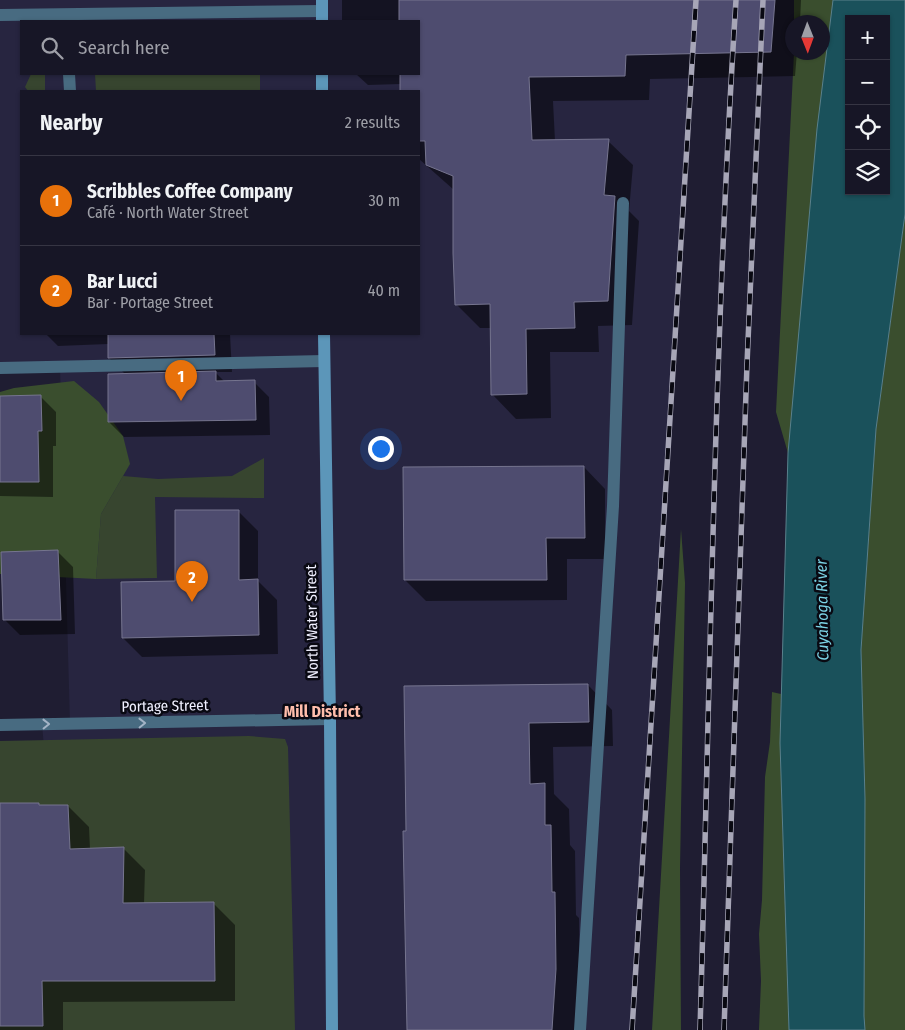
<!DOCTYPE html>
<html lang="en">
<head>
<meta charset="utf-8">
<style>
  body { margin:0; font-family:"Fira Sans Condensed",sans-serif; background:#201f2e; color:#f1f3f6 }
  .controls { position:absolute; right:15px; top:15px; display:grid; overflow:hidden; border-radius:0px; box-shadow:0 1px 4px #0004 }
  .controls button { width:45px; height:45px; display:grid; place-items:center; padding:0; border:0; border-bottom:1px solid #363543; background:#171626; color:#f1f3f6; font:25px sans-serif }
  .compass { position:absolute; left:785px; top:15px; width:45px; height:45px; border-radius:50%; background:#171626; box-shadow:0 1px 4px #0004; rotate:179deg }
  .you { position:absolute; left:380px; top:448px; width:18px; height:18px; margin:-12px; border:4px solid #fff; border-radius:50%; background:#1a73e8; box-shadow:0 0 0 8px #1a73e833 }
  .badge { display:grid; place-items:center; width:32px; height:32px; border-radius:50%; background:#7c3aed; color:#fff; font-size:16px; font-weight:700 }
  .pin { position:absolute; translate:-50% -41px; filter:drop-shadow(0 1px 2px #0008) }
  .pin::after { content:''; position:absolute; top:26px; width:18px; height:15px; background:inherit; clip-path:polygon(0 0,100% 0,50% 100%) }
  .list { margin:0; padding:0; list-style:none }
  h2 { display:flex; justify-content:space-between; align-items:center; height:65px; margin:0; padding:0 20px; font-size:21px }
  h2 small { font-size:16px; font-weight:400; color:#9e9fa7 }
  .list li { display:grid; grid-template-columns:32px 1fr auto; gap:15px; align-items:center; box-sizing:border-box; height:90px; padding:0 20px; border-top:1px solid #363543 }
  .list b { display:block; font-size:19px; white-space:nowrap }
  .list p { margin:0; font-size:16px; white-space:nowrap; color:#9e9fa7 }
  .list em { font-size:16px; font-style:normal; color:#9e9fa7 }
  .icon { flex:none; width:28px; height:28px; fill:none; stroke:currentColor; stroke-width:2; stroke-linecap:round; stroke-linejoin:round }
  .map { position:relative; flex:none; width:905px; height:1030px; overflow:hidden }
  .search { position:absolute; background:#171626; box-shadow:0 1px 4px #0004; left:20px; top:20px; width:400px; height:55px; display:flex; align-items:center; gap:12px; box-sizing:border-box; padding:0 18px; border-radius:0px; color:#9e9fa7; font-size:19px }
  .panel { position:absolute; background:#171626; box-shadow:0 1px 4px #0004; left:20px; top:90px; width:400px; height:245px; border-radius:0px }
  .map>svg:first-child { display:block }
  .built { fill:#272540; fill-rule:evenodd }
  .green { fill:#37452f }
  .forest { fill:#3a4e2e }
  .water { fill:#1a515b; stroke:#5a818c; fill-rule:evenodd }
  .shadow { fill:#0007 }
  .building { fill:#4e4c6f; stroke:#76758f }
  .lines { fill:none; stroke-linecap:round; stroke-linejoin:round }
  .service { stroke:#486b81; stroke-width:12 }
  .minor { stroke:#486b81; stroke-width:12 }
  .secondary { stroke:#5c96b9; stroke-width:12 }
  .rail-casing { stroke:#a7a6b7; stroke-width:5.5 }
  .rail { stroke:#090912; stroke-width:4; stroke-dasharray:11; stroke-linecap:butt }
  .oneway { stroke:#a4b4c6 }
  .labels { text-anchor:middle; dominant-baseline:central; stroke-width:5; stroke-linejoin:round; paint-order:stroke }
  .street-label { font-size:15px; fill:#f0f0ff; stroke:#090912 }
  .water-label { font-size:16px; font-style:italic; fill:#7cd3e5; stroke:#090912 }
  .neighbourhood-label { font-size:16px; font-weight:bold; fill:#ffbeac; stroke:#090912 }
</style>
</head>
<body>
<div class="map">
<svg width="905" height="1030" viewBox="0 0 905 1030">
  <rect width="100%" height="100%" fill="#1f1d32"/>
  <path class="built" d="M 0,0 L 696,0 L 632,1030 L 49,1030 L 46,771 L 42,724 L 70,724 L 60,367 L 0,368 ZM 21,21 L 419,21 L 419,74 L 21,74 ZM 21,91 L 419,91 L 419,334 L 21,334 Z"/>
  <path class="green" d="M 31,74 L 45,74 L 45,91 L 28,91 L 25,87 Z
    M 95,74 L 260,74 L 260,91 L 96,91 Z
    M 264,458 L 264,498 L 155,497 L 157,578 L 96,579 L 101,514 L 123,476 L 158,479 L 232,476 Z
    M 249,736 L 285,739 L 288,747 L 295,1030 L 0,1030 L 0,741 Z"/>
  <path class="forest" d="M 794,0 L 838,0 L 788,453 L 776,412 L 794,53 L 822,52 L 822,22 L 794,22 Z
    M 905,214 L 905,1030 L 865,1030 L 864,1016 L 865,799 L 861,650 L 876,429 Z
    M 74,381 L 99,402 L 123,436 L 130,464 L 101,514 L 96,579 L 0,574 L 0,392 L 14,388 Z
    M 681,529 L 685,583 L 680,868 L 681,1030 L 652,1030 Z
    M 772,692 L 781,694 L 780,743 L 789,1030 L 759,1030 L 761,981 L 759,934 L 762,900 L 765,777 L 770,742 Z"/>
  <path class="water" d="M 833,0 L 905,0 L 905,214 L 876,429 L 861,650 L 865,799 L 864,1016 L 865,1030 L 789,1030 L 780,743 L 788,453 L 817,129 ZM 849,19 L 886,19 L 886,191 L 849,191 Z"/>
  <path class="shadow" d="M 342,0 L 801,0 L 800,22 L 792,22 L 792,52 L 797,52 L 795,76 L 650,79 L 649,100 L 553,101 L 555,141 L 608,141 L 633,165 L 629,211 L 639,221 L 632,325 L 598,326 L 599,352 L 550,352 L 551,418 L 516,419 L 492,394 L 491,328 L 480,328 L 456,304 L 454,190 L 419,159 L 419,91 L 401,91 L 401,84 L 368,85 L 356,74 L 419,74 L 419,21 L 342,21 Z
    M 46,334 L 230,334 L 232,372 L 215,372 L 225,382 L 254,382 L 269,397 L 270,435 L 124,437 L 109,422 L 126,375 L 108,357 L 108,344 L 58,346 Z
    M 0,397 L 41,397 L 56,412 L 56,446 L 53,446 L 53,497 L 0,496 Z
    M 584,467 L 605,489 L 605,559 L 567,559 L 567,600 L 426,601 L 405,580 Z
    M 238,511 L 258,531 L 258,581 L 277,600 L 278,654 L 142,657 L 123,638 L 177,582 Z
    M 58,552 L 73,567 L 75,634 L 20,635 L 5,620 Z
    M 588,685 L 612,710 L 613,746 L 553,747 L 554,794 L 569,809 L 570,845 L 575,851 L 576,915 L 579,918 L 580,994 L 578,1030 L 408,1030 L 407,832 L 405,687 Z
    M 39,804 L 41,807 L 68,806 L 89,827 L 90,849 L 124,849 L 145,870 L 144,904 L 214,904 L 235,925 L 235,1001 L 63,1002 L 63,1030 L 0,1030 L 0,805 Z"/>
  <path class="building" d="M 399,0 L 775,0 L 771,52 L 626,55 L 625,76 L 529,77 L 532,140 L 609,139 L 604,195 L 615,196 L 608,301 L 574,302 L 575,328 L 526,329 L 527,394 L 491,395 L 490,304 L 455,305 L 453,253 L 453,176 L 426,165 L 425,141 L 419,141 L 419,91 L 400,91 L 400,74 L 419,74 L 419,21 L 399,21 Z
    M 108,334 L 214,334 L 215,355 L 108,358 Z
    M 216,371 L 216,381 L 255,380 L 256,420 L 108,422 L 108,374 Z
    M 41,395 L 42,431 L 38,431 L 39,482 L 0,482 L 0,396 Z
    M 584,466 L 585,538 L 546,538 L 547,580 L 404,580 L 403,467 Z
    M 175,510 L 239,510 L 239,580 L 258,579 L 259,635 L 122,638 L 121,582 L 175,581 Z
    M 58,550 L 61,620 L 3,620 L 1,552 Z
    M 588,684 L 589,722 L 529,723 L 530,784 L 545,783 L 545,825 L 551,825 L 552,892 L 555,892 L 556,969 L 552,1030 L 407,1030 L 403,831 L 406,831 L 404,686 Z
    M 0,803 L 39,803 L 39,805 L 68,805 L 70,849 L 124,847 L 123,903 L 214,902 L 215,981 L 42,981 L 43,1026 L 0,1026 Z"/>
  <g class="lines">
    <path class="service" d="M 69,74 L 70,91
      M 0,368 L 324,361
      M 580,1030 L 613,506 L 623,203"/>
    <path class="minor" d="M 0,15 L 322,11
      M 0,725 L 330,719"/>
    <path class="secondary" d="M 322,0 L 322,21
      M 322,74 L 322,91
      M 324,334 L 330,719 L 332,1030"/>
    <g class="rail-casing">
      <path id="rail" d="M 632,1030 L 696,0
        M 700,1030 C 710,687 714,343 736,0
        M 724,1030 L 747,364 L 763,0"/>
    </g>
    <use href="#rail" class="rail"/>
  </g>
  <defs><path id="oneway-chevron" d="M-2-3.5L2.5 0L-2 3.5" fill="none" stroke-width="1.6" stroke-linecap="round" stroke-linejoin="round" transform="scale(1.25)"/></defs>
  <g class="oneway">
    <use href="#oneway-chevron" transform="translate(142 723) rotate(-1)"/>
    <use href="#oneway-chevron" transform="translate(46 724) rotate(-1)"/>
  </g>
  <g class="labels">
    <g class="street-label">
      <text transform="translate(312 622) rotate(-91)">North Water Street</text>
      <text transform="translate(165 706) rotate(-1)">Portage Street</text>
    </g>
    <g class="water-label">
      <text transform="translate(822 610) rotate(-91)">Cuyahoga River</text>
    </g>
    <g class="neighbourhood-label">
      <text x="322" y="711">Mill District</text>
    </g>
  </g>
</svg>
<div class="controls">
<button>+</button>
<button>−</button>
<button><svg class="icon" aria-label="locate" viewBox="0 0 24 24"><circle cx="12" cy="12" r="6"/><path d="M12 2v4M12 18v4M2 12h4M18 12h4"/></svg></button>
<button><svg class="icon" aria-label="layers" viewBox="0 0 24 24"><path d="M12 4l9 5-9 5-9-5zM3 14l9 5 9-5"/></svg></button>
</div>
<svg class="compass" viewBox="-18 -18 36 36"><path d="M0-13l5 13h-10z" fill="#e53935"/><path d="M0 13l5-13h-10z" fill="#9e9fa7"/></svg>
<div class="you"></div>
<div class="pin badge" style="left:181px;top:401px;background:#e8710a">1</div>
<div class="pin badge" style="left:192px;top:602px;background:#e8710a">2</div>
<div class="search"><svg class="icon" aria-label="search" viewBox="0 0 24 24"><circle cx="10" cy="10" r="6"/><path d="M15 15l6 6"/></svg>Search here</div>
<section class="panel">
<h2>Nearby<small>2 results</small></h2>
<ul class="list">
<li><span class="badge" style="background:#e8710a">1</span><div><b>Scribbles Coffee Company</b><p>Café · North Water Street</p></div><em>30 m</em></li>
<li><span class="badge" style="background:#e8710a">2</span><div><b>Bar Lucci</b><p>Bar · Portage Street</p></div><em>40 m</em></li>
</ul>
</section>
</div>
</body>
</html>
